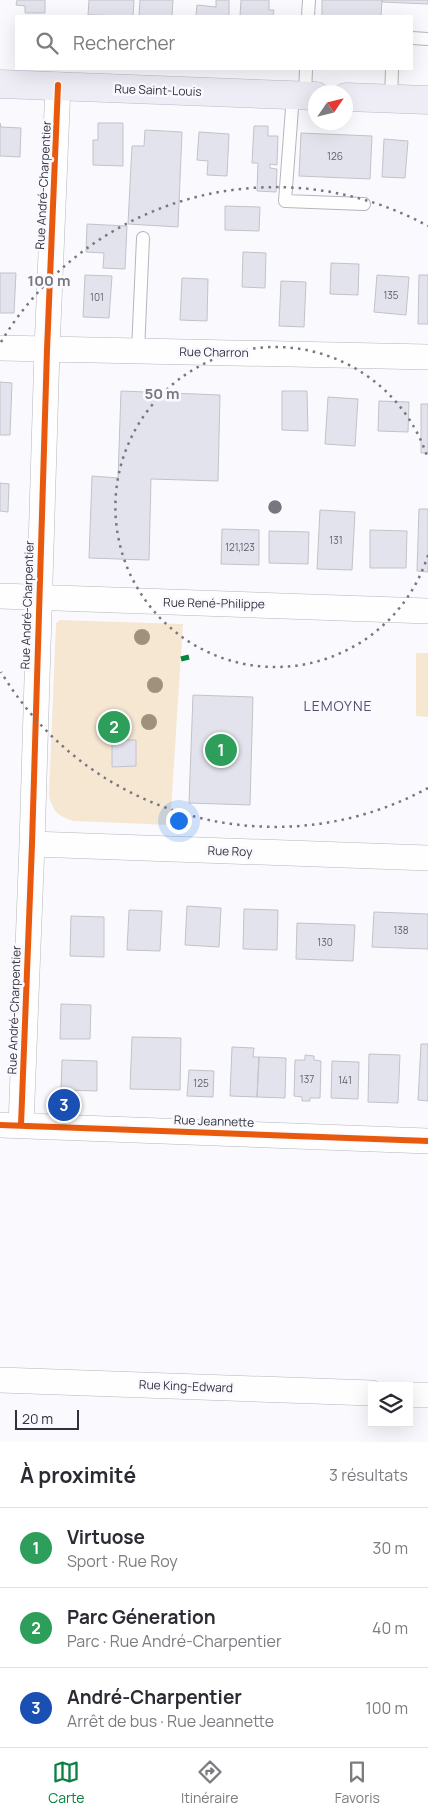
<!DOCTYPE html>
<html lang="fr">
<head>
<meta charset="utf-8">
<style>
  body { margin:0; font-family:Manrope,sans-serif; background:#f7f7f7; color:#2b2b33 }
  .controls { position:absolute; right:15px; bottom:15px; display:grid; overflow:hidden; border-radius:0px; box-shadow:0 5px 20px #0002 }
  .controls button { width:45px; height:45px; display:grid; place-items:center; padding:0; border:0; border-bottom:1px solid #e1e1e2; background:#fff; color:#2b2b33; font:25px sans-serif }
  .compass { position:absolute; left:308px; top:85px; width:45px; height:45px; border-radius:50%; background:#fff; box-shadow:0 5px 20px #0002; rotate:55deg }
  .scale { position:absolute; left:15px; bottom:12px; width:64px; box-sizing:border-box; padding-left:5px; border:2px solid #30313c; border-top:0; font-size:14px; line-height:18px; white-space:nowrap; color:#30313c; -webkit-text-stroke:4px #f9f9ff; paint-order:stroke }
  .you { position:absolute; left:178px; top:820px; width:18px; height:18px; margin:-12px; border:4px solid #fff; border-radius:50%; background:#1a73e8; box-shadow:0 0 0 8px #1a73e833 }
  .badge { display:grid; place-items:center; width:32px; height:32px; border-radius:50%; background:#0b8043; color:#fff; font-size:16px; font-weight:700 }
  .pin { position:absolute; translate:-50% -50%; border:2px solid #fff; box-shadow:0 1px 5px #0006 }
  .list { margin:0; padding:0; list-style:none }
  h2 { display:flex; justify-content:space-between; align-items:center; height:65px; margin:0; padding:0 20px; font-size:21px }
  h2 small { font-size:16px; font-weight:400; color:#7c7c81 }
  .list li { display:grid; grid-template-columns:32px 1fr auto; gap:15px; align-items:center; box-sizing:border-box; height:80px; padding:0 20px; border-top:1px solid #e1e1e2 }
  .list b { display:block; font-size:19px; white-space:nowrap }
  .list p { margin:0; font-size:16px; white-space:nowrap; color:#7c7c81 }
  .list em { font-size:16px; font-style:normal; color:#7c7c81 }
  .icon { flex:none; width:28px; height:28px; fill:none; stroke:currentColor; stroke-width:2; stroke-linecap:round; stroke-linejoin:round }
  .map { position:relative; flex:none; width:428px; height:1442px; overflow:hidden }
  .search { position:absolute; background:#fff; box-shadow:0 5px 20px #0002; left:15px; right:15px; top:15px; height:55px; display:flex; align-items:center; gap:12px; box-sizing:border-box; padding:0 18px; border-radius:0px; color:#7c7c81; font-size:19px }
  .sheet { height:305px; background:#fff }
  nav { display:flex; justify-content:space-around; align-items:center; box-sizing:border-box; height:70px; border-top:1px solid #e1e1e2; background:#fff; font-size:14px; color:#7c7c81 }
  nav a { display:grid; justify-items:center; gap:2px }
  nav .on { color:#0b8043 }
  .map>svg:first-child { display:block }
  .green { fill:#f6e7d3 }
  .building { fill:#e3e3ed; stroke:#c2c2c9 }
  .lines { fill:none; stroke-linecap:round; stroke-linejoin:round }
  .lane-casing { stroke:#b5b6bd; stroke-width:14 }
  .street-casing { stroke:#b5b6bd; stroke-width:26 }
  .primary-casing { stroke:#bab9ca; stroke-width:29 }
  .lane { stroke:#fefeff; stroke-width:12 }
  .street { stroke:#fefeff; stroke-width:25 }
  .primary { stroke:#eeedf6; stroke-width:28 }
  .quiet { stroke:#00873e; stroke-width:5; stroke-dasharray:10 5; stroke-linecap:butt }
  .cycleway-casing { stroke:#f9f9ff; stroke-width:9 }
  .cycleway { stroke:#e8590c; stroke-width:6 }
  .tree { fill:#9f927c }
  .ring { fill:none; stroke:#777780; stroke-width:2.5; stroke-dasharray:2.5 5 }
  .labels { text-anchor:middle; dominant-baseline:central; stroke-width:5; stroke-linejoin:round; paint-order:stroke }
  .number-label { font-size:10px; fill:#5e5f6a }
  .street-label { font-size:12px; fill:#30313c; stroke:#f9f9ff }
  .neighbourhood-label { font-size:14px; letter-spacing:1px; fill:#515169; stroke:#f9f9ff }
  .centre { fill:#777780; stroke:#f9f9ff; stroke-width:2.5 }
  .ring-label { font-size:15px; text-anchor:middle; font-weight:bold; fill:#777780; stroke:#f9f9ff; stroke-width:5; stroke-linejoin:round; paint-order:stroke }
</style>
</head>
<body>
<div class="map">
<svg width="428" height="1442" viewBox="0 0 428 1442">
  <rect width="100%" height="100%" fill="#fafafe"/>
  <path class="green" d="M 60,620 L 183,624 L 170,825 L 73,821 C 58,816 52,811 49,795 L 56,623 Z
    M 416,653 L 428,653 L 428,717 L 416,716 Z"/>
  <path class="building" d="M 17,0 L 45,0 L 45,13 L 25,13 L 25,6 L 16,5 Z
    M 89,0 L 134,0 L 133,16 L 88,15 Z
    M 140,0 L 173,0 L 172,16 L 139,16 Z
    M 216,0 L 229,0 L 229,16 L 196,16 L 197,5 L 216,7 Z
    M 241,0 L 269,0 L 269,10 L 274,10 L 273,16 L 240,16 Z
    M 322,0 L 382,0 L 381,16 L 322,16 Z
    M 382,0 L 428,0 L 428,4 L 382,2 Z
    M 0,123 L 1,127 L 21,128 L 20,157 L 0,156 Z
    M 98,123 L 123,123 L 123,166 L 93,165 L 93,140 L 98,140 Z
    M 254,126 L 268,126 L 268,136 L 278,136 L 277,165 L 270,164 L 270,168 L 277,169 L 276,192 L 257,191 L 258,163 L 252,163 Z
    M 145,130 L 182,132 L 178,227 L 128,224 L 132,146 L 144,146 Z
    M 199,132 L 229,134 L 227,176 L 207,175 L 208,161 L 197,160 Z
    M 301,133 L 372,136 L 370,179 L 299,176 Z
    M 384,139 L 408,141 L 405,178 L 382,177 Z
    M 225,206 L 260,207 L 259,231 L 225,230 Z
    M 87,224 L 127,226 L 125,269 L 103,268 L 104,253 L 86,252 Z
    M 243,252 L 266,253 L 265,288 L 242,287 Z
    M 331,263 L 359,264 L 358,295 L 330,294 Z
    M 0,273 L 16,273 L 14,313 L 0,313 Z
    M 85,275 L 112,276 L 109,318 L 83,317 Z
    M 377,275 L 409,277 L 406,315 L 374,312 Z
    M 419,275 L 428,275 L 428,324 L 418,324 Z
    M 182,278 L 208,279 L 207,321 L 180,320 Z
    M 281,281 L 306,282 L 304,327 L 279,326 Z
    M 0,382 L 12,383 L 10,435 L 0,435 Z
    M 121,391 L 220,395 L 218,481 L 151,479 L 149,560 L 89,558 L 92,476 L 118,478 Z
    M 282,391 L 307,391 L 308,431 L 282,430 Z
    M 328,397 L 358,399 L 355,446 L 325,444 Z
    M 379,401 L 409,402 L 408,432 L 378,431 Z
    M 421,404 L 428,404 L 428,453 L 421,453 Z
    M 0,483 L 9,484 L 8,512 L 0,511 Z
    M 419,509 L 428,509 L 428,572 L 417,571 Z
    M 320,510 L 355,512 L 352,570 L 317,569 Z
    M 222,529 L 259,530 L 259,565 L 221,564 Z
    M 370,530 L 407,531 L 406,568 L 370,568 Z
    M 269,531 L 309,532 L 308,564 L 269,563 Z
    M 193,695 L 253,697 L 250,805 L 189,803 Z
    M 112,740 L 136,740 L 136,766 L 112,767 Z
    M 187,906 L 221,908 L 219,947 L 185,945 Z
    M 244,909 L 278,910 L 277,950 L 243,949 Z
    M 129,910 L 162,911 L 160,951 L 127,950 Z
    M 374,912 L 428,914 L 428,949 L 372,947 Z
    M 71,916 L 104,917 L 104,957 L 70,956 Z
    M 297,923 L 355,925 L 353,961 L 296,959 Z
    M 61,1004 L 91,1005 L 90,1039 L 60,1039 Z
    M 132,1037 L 181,1038 L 180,1090 L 130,1089 Z
    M 421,1044 L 428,1044 L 428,1101 L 418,1100 Z
    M 232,1047 L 254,1048 L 253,1057 L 259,1057 L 257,1097 L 230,1096 Z
    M 369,1054 L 400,1055 L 398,1103 L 368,1102 Z
    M 305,1055 L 314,1056 L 314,1060 L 321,1061 L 320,1098 L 310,1098 L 310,1101 L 302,1101 L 302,1097 L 294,1096 L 295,1060 L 305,1060 Z
    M 259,1057 L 286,1058 L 285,1098 L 257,1097 Z
    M 62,1060 L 97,1061 L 97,1091 L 61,1090 Z
    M 332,1061 L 359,1062 L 358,1099 L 331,1098 Z
    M 189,1070 L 214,1071 L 213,1097 L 187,1096 Z"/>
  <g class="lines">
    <g class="lane-casing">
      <path id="lane" d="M 308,16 L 309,0
        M 412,38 L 428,39
        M 293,95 L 285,201 L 364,204
        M 305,96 L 306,69
        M 391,99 L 392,69
        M 138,351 L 143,238"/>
    </g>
    <g class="street-casing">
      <path id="street" d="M 0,348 L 428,357
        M 0,596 L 428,611
        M 32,844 L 428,858
        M 0,1125 L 428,1141
        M 21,1125 L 32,844 L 47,350 L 58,85
        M 0,1380 L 372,1393
        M 409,1395 L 428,1395"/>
    </g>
    <g class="primary-casing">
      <path id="primary" d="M 0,84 L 316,96
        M 346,97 L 428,100"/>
    </g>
    <use href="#lane" class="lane"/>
    <use href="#street" class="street"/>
    <use href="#primary" class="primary"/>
    <path class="quiet" d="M 181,659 L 189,657"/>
    <g class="cycleway-casing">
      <path id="cycleway" d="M 0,1125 L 428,1141
        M 21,1125 L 32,844 L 47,350 L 58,85"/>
    </g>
    <use href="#cycleway" class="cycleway"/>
  </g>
  <g class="tree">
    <circle cx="142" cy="637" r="8"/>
    <circle cx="155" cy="685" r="8"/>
    <circle cx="149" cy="722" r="8"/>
  </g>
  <g class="ring">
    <path d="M428 555A160 160 0 1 1 428 459"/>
    <path d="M428 788A320 320 0 0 1 1 672M1 342A320 320 0 0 1 428 226"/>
  </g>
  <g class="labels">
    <g class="number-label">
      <text x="335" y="156">126</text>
      <text x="391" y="295">135</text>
      <text x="97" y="297">101</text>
      <text x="336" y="540">131</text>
      <text x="240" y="547">121,123</text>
      <text x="401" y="930">138</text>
      <text x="325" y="942">130</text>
      <text x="307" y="1079">137</text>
      <text x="345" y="1080">141</text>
      <text x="201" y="1083">125</text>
    </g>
    <g class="street-label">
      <text transform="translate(158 90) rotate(2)">Rue Saint-Louis</text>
      <text transform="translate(43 185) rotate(-87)">Rue André-Charpentier</text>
      <text transform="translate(214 352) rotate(1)">Rue Charron</text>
      <text transform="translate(214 603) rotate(1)">Rue René-Philippe</text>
      <text transform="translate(27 605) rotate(-88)">Rue André-Charpentier</text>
      <text transform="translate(230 851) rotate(2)">Rue Roy</text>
      <text transform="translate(14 1010) rotate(-88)">Rue André-Charpentier</text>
      <text transform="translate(214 1121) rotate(2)">Rue Jeannette</text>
      <text transform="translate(186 1386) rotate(2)">Rue King-Edward</text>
    </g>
    <g class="neighbourhood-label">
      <text x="338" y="705">LEMOYNE</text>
    </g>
  </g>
  <circle cx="275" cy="507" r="8" class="centre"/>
  <g class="ring-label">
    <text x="49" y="286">100 m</text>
    <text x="162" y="399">50 m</text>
  </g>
</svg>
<div class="controls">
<button><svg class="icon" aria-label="layers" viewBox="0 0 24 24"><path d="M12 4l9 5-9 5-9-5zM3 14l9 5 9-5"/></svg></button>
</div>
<svg class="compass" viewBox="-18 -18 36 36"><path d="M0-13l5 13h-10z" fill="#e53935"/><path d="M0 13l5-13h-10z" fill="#7c7c81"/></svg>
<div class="scale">20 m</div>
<div class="you"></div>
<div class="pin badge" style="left:221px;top:750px;background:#2e9e5b">1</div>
<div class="pin badge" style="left:114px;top:727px;background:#2e9e5b">2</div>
<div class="pin badge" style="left:64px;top:1105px;background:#1a4fb4">3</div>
<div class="search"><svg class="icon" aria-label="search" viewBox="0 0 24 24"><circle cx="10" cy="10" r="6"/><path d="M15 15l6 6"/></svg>Rechercher</div>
</div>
<section class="sheet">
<h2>À proximité<small>3 résultats</small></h2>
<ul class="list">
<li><span class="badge" style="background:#2e9e5b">1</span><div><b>Virtuose</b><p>Sport · Rue Roy</p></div><em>30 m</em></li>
<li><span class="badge" style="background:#2e9e5b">2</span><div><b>Parc Géneration</b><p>Parc · Rue André-Charpentier</p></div><em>40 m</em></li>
<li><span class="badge" style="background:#1a4fb4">3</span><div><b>André-Charpentier</b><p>Arrêt de bus · Rue Jeannette</p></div><em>100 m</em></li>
</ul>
</section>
<nav>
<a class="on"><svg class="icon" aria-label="map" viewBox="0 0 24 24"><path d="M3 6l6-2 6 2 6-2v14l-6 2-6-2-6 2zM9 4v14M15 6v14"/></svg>Carte</a>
<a><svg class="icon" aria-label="directions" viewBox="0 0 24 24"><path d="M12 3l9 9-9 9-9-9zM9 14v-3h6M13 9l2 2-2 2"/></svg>Itinéraire</a>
<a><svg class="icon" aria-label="saved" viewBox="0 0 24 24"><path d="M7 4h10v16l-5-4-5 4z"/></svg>Favoris</a>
</nav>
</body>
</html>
